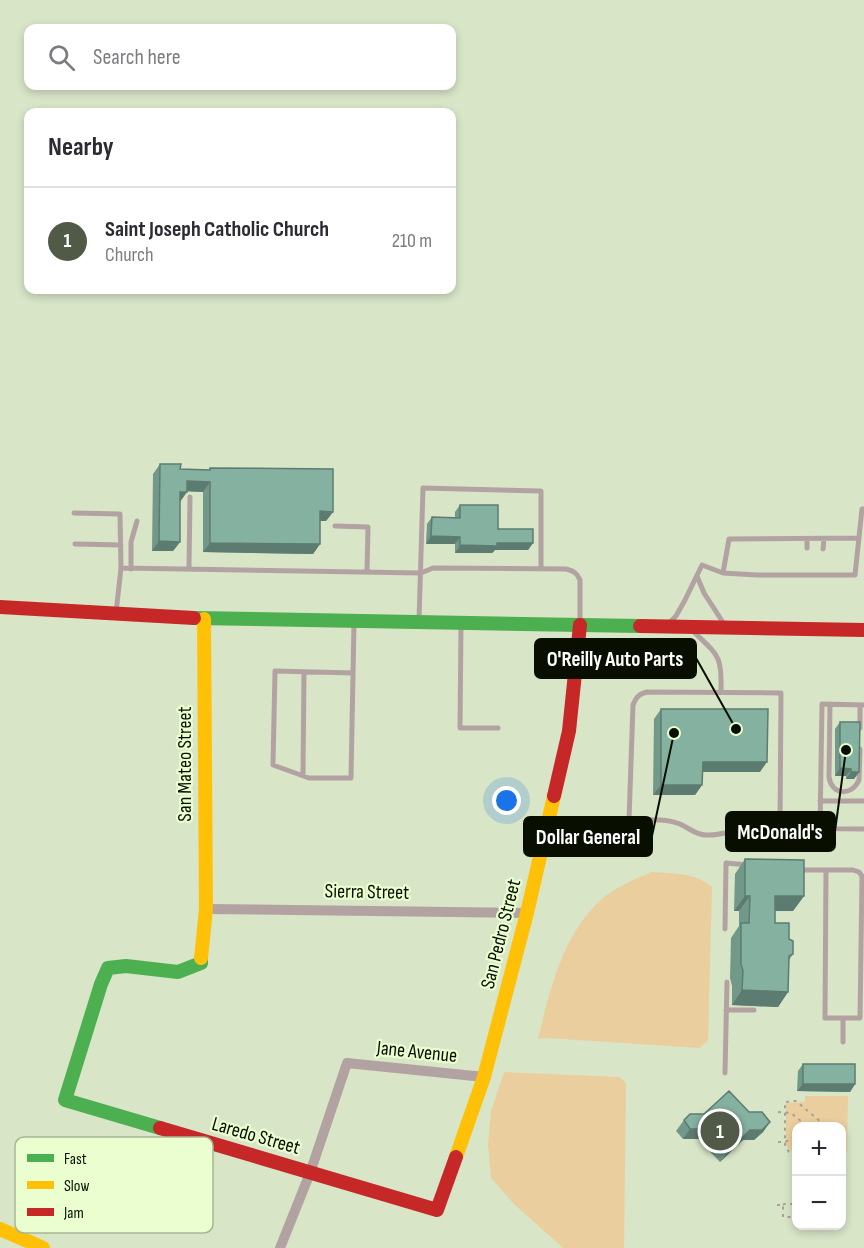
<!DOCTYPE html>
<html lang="en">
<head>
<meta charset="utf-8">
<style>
  body { margin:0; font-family:"Sofia Sans Condensed",sans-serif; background:#f2f2f3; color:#2b2b33 }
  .controls { position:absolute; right:18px; bottom:18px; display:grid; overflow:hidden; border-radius:12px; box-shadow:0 3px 9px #0003 }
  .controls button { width:54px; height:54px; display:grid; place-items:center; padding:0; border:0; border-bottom:2px solid #e1e1e2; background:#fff; color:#2b2b33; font:30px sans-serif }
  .you { position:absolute; left:507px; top:801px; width:21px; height:21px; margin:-15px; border:4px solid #fff; border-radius:50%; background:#1a73e8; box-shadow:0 0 0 9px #1a73e833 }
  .badge { display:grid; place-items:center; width:39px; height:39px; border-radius:50%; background:#515a46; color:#fff; font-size:20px; font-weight:700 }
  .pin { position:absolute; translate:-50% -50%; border:3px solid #fff; box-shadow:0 2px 6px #0006 }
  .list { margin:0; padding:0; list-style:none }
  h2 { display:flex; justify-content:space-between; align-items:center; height:78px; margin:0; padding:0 24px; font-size:26px }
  h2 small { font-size:20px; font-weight:400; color:#7c7c81 }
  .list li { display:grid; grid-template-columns:39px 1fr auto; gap:18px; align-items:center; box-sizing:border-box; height:108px; padding:0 24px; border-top:2px solid #e1e1e2 }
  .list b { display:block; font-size:22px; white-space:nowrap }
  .list p { margin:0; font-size:20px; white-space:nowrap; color:#7c7c81 }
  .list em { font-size:20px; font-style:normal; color:#7c7c81 }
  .icon { flex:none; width:33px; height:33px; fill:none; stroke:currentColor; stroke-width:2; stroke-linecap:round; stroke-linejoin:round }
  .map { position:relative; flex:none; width:864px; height:1248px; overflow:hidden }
  .search { position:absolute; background:#fff; box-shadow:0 3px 9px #0003; left:24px; top:24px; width:432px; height:66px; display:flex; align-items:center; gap:15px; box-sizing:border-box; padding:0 21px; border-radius:12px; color:#7c7c81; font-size:22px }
  .panel { position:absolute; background:#fff; box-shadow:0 3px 9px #0003; left:24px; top:108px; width:432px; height:186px; border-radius:12px }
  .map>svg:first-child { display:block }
  .green { fill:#eace9d }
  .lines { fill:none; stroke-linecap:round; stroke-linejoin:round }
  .path { stroke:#a5a298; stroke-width:2; stroke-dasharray:3 4.5; stroke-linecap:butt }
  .lane { stroke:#b2a3a2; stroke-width:5 }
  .street { stroke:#b2a3a2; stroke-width:10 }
  .fast { stroke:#4caf50; stroke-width:14 }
  .slow { stroke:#ffc107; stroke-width:14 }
  .jam { stroke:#c62828; stroke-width:14 }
  .wall { fill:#72988a }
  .shaded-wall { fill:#5d7c71 }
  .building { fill:#85b1a1; stroke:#5d7c71; stroke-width:1.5 }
  .labels { text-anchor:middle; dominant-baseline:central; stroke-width:4.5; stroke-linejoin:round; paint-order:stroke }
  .street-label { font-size:20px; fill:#080f00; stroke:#eafed0 }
  .key { fill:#eafed0; stroke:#a6b692; stroke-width:1.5 }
  .key-label { font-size:16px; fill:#080f00 }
  .leader { fill:none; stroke:#080f00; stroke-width:2 }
  .callout-dot { fill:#080f00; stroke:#eafed0; stroke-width:2 }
  .callout { fill:#080f00; stroke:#080f00; stroke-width:2 }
  .callout-label { font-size:21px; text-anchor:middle; font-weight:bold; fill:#fff }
</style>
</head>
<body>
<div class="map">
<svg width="864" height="1248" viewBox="0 0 864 1248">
  <rect width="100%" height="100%" fill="#d8e5c7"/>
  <path class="green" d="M 652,872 C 673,874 695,872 712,887 L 708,1040 L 700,1048 L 547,1038 L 538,1039 C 550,989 563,933 603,898 C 613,889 639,877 652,872 Z
    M 504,1072 L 619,1077 L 626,1083 L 624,1248 L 563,1248 L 514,1204 L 491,1178 L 488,1145 L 491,1111 Z
    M 805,1096 L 848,1096 L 847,1152 L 842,1152 L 842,1126 L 796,1126 L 796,1152 C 791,1152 789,1149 786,1145 L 786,1103 L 805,1102 Z"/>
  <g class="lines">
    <path class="path" d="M 778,1112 L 791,1113 C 797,1118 802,1122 808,1126
      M 808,1126 L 822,1126
      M 778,1142 L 785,1142 L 796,1136
      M 796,1153 L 793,1154 L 789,1152 L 785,1146 L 785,1102 L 796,1101 L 822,1123 L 822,1126
      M 793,1194 L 793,1185 L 796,1180
      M 777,1205 L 783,1205 L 783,1217 L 796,1217
      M 783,1205 L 784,1204 L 793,1204 L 793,1194 L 796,1194"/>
    <path class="lane" d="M 74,513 L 120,514 L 121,568
      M 335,526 L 368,527 L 367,572
      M 75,544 L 121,545
      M 807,548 L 807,539
      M 823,549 L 824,539
      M 131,569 L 131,542 L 137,521
      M 189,569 L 190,497
      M 723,573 L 729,539 L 859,538
      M 697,576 L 704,593 L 724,624
      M 116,613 L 121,568 L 421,573 L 433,568 L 566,569 C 574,571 577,573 580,580 L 580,622
      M 419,620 L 423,488 L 541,491 L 541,569
      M 670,622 L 676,616 L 685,600 L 702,565 L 723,573 L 757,575 L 855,575 L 862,509 L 864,509
      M 461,625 L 460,728 L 498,728
      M 694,632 C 719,656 722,656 721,692
      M 353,673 L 275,671 L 273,765 L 309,778 L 351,778 L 354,623
      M 830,704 L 829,777 C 832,796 852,796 859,780 L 860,749
      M 860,728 L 860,705
      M 303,776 L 304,672
      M 820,801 L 864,801
      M 552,819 L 629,820 L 633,705 C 636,697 639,694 647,692 L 781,693 L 780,828 C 770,828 758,827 747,828 C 733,830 721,836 706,835 C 696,835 689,828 680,824 C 665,818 646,820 629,820
      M 780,828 L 864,829
      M 820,828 L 822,704 L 864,705
      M 799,870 L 853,870 L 859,872 L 862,876 L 860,1018 L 825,1018 L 826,870
      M 725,929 L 726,863 L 748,865
      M 726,1010 L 754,1010
      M 843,1042 L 843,1018
      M 725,1073 L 727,982"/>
    <path class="street" d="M 206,909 L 527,913
      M 280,1248 L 310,1173 L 347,1063 L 484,1077"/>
    <path class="fast" d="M 194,618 L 640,626
      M 160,1128 L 65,1100 L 101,984 L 108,968 L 126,966 L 178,972 L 201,963 L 201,958"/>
    <path class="slow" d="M 201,958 L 206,909 L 204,619
      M 456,1157 L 484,1077 L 527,913 L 554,796
      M 0,1229 L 43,1248"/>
    <path class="jam" d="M 0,607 L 194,618
      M 640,626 L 864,630
      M 554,796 L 569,731 L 580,625
      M 160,1128 L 437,1210 L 456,1157"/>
  </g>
  <path class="wall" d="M 160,464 L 180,469 L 209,470 L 210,468 L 333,512 L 326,521 L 320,521 L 320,544 L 313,554 L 203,552 L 203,492 L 187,491 L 180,501 L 180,542 L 173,551 L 152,551 L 153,474 Z
    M 460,505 L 498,529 L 533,543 L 528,550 L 495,550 L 492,553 L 455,553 L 455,544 L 426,544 L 427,524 L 432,517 L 455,517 L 455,512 Z
    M 661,709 L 760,772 L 703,772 L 702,785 L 695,795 L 653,795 L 654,719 Z
    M 840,722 L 859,772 L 854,779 L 846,779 L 846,776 L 835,776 L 835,729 Z
    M 745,859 L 804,896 L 793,911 L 775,911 L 775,923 L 789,939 L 793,954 L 789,960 L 788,992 L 778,1007 L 732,1005 L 732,986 L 730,978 L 731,938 L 739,926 L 739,911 L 734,911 L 735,874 Z
    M 803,1064 L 855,1084 L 850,1092 L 797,1091 L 798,1071 Z
    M 749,1112 L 770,1122 L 763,1132 L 754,1140 L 743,1140 L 720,1162 L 698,1139 L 683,1139 L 676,1131 L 684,1120 L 704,1114 Z"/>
  <path class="shaded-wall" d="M 187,481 L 210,482 L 203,492 L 180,491 Z
    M 180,492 L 187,492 L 180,502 Z
    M 320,511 L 333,512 L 326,521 L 314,521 Z
    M 431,536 L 460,537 L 455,544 L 426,544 Z
    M 159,541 L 180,542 L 173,551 L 152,551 Z
    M 210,543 L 320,544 L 313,554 L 203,552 Z
    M 497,543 L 533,543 L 528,550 L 495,550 L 492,553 L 455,553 L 460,545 Z
    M 703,762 L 767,762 L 760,772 L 696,772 Z
    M 840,768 L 851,769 L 846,776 L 835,776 Z
    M 851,772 L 859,772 L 854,779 L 846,779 Z
    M 661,785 L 702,785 L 695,795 L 653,795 Z
    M 745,896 L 750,896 L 739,911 L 734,911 Z
    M 775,896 L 804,896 L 793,911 L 765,911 Z
    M 742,990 L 788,992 L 778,1007 L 732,1005 Z
    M 803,1084 L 855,1084 L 850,1092 L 797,1091 Z
    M 770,1122 L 763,1132 L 754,1140 L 743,1140 L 720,1162 L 728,1152 L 750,1130 Z
    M 690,1129 L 705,1129 L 698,1139 L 683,1139 Z"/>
  <path class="building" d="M 160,464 L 181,464 L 180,469 L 210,470 L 210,468 L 333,469 L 333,512 L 320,511 L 320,544 L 210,543 L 210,482 L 187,481 L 187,492 L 180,492 L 180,542 L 159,541 Z
    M 460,505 L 498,505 L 498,529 L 533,529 L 533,543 L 497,543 L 497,546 L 460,545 L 460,537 L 431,536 L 432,517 L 460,518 Z
    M 661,709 L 768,709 L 767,762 L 703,762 L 702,785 L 661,785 Z
    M 840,722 L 860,722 L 859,772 L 851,772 L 851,769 L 840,768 Z
    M 745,859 L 804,860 L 804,896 L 775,896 L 775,923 L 789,923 L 789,939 L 793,941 L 793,954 L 789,956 L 788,992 L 742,990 L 743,971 L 741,964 L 741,923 L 749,923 L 750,896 L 745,896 Z
    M 803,1064 L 855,1064 L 855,1084 L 803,1084 Z
    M 729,1091 L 749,1112 L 762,1112 L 770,1122 L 762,1130 L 750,1130 L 728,1152 L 705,1129 L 690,1129 L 684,1120 L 690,1114 L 704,1114 Z"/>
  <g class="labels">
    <g class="street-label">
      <text transform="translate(185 764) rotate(-90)">San Mateo Street</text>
      <text transform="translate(367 892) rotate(1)">Sierra Street</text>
      <text transform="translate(501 934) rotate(-76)">San Pedro Street</text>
      <text transform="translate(417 1052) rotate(6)">Jane Avenue</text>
      <text transform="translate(256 1136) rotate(16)">Laredo Street</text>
    </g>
  </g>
  <rect x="15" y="1137" width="198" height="96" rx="9" class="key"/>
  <rect x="27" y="1154" width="27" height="8" fill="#4caf50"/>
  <rect x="27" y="1181" width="27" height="8" fill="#ffc107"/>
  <rect x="27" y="1208" width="27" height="8" fill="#c62828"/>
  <g class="key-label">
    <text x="64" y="1164">Fast</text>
    <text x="64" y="1191">Slow</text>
    <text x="64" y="1218">Jam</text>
  </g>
  <path class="leader" d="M736 729L696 658M846 750L835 831M674 733L652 836"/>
  <g class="callout-dot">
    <circle cx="736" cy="729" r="6"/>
    <circle cx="846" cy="750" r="6"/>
    <circle cx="674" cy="733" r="6"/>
  </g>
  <g class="callout">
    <rect x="535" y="639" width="161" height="39" rx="6"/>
    <rect x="726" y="812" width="109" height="39" rx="6"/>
    <rect x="524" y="817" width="128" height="39" rx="6"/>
  </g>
  <g class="callout-label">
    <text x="615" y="666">O'Reilly Auto Parts</text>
    <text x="780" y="839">McDonald's</text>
    <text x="588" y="844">Dollar General</text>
  </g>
</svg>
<div class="controls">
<button>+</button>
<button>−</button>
</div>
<div class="you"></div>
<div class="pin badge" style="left:720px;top:1131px">1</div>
<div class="search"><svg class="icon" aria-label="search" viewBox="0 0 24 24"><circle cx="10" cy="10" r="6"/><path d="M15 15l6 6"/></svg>Search here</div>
<section class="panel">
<h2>Nearby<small></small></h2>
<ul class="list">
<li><span class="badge">1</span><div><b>Saint Joseph Catholic Church</b><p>Church</p></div><em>210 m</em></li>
</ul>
</section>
</div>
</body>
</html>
